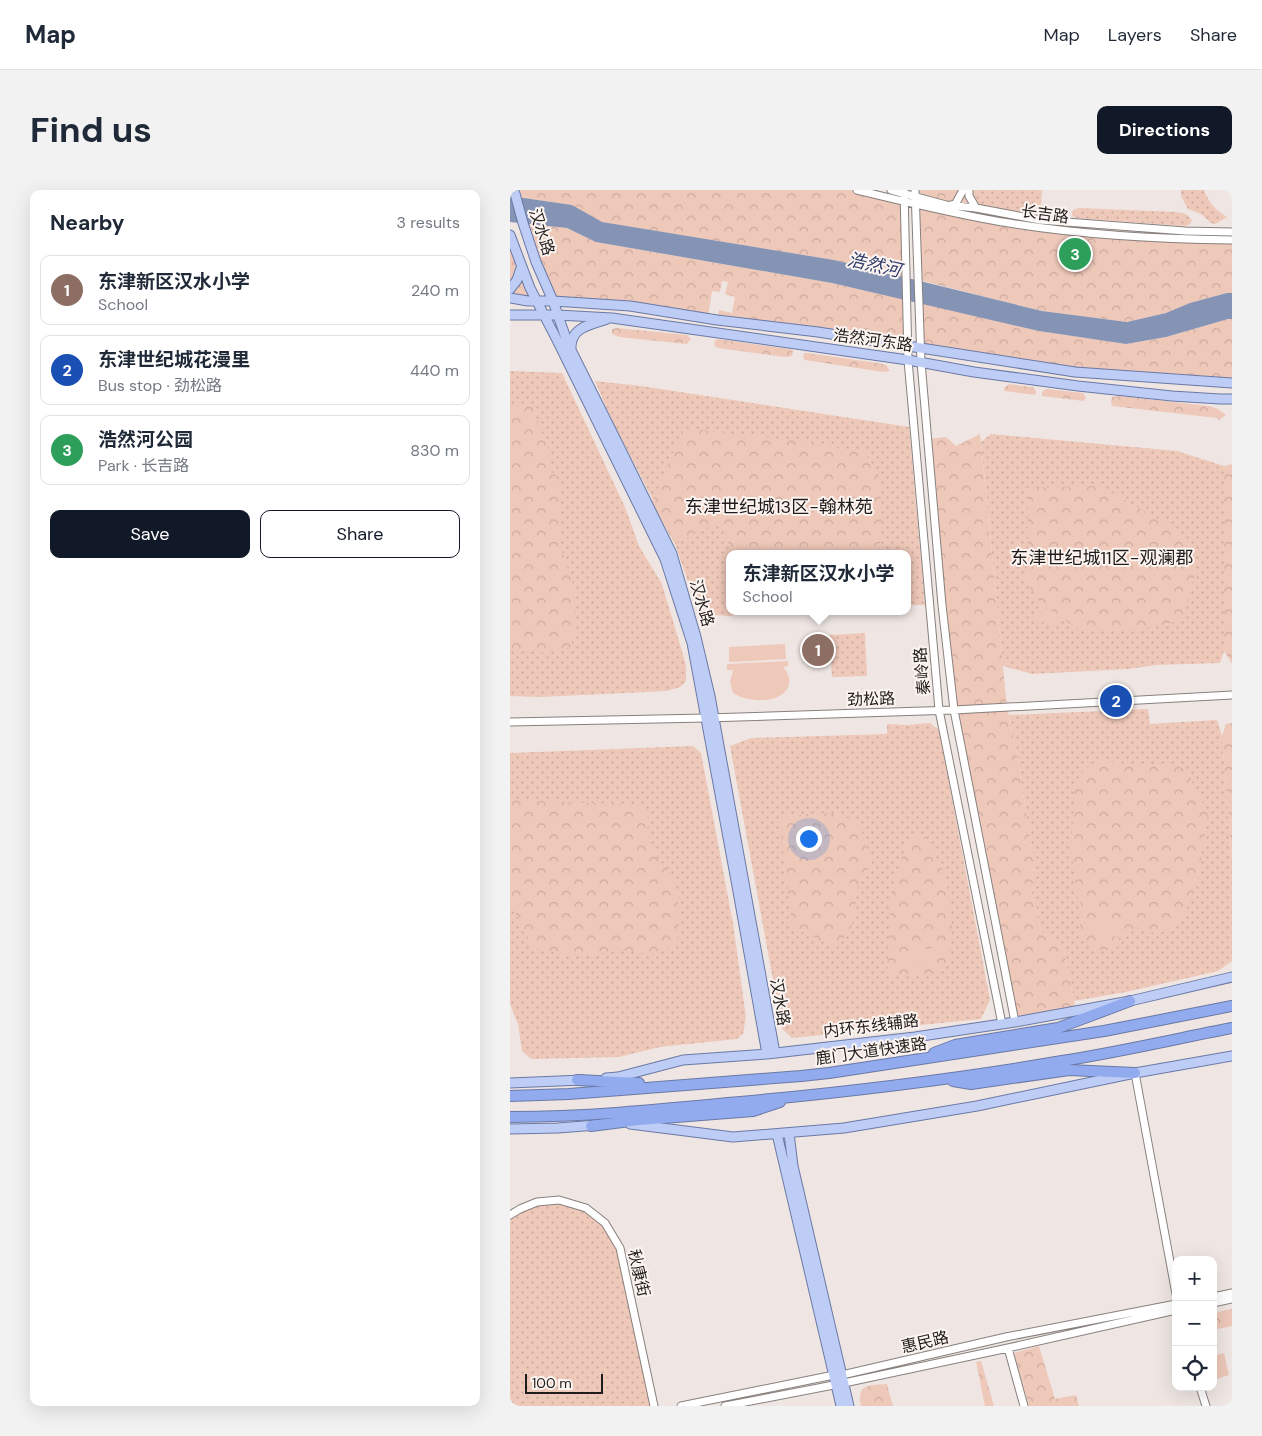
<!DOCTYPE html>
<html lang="en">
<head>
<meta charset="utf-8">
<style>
  body { margin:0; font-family:"DM Sans","Noto Sans SC",sans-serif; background:#f2f2f3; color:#1f2937 }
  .controls { position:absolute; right:15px; bottom:15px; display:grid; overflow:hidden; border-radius:10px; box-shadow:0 5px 20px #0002 }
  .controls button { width:45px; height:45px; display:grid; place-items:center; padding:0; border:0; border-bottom:1px solid #e0e1e3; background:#fff; color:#1f2937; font:25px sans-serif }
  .scale { position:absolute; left:15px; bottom:12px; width:78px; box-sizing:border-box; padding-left:5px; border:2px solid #201c1b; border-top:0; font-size:14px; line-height:18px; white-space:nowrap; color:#201c1b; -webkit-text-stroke:4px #fcf4f0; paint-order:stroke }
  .you { position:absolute; left:298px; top:648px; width:18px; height:18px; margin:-12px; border:4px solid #fff; border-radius:50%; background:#1a73e8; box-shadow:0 0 0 8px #1a73e833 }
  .badge { display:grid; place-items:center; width:32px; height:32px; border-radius:50%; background:#111827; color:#fff; font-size:16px; font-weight:700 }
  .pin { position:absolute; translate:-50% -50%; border:2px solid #fff; box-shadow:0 1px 5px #0006 }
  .popup { position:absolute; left:216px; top:360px; width:185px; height:65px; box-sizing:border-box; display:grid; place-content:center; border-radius:10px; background:#fff; filter:drop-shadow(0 1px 4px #0005); font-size:16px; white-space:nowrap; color:#747a83 }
  .popup b { font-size:19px; color:#1f2937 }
  .popup::after { content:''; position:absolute; left:50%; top:100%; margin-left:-10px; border:10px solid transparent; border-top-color:#fff }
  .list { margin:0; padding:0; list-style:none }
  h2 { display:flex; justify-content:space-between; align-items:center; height:65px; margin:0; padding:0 20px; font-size:21px }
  h2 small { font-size:16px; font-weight:400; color:#747a83 }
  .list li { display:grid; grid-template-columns:32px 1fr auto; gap:15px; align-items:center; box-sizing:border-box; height:70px; margin:0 10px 10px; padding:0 10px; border:1px solid #e0e1e3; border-radius:10px }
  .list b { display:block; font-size:19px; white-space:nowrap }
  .list p { margin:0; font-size:16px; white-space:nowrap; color:#747a83 }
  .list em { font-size:16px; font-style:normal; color:#747a83 }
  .actions { display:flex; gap:10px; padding:15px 20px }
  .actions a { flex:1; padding:11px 0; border:1px solid #111827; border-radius:10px; text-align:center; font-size:18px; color:#111827 }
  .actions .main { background:#111827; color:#fff }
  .icon { flex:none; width:28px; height:28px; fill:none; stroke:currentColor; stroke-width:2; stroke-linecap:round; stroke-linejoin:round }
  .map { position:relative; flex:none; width:722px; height:1216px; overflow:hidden; border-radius:10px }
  header { display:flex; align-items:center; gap:30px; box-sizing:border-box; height:70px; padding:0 25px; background:#fff; border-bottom:1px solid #e0e1e3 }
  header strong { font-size:24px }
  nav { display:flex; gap:28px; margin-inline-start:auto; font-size:18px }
  .intro { display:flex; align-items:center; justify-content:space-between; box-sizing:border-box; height:120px; padding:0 30px }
  h1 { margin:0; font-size:35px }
  .button { padding:12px 22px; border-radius:10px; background:#111827; color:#fff; font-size:18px; font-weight:700 }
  main { display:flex; gap:30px; padding:0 30px }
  aside { flex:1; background:#fff; border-radius:10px; box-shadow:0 5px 20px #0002 }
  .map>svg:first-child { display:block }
  .grass { fill:url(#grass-dots) }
  .forest { fill:url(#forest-crowns) }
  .pitch { fill:#eec8b9 }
  .water { fill:#8593b4 }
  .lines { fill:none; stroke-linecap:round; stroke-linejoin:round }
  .minor-casing { stroke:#88807d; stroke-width:9 }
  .major-casing { stroke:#6a79a5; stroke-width:11 }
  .highway-casing { stroke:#6a79a5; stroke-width:12 }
  .minor { stroke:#fff; stroke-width:7 }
  .major { stroke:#becdf5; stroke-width:9 }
  .highway { stroke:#92abef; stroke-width:10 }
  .labels { text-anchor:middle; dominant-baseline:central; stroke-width:4; stroke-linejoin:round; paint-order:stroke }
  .street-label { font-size:16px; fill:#201c1b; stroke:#fcf4f0 }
  .water-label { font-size:18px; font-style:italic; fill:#2d3c6b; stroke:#fcf4f0 }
  .neighbourhood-label { font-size:18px; fill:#201c1b; stroke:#fcf4f0 }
</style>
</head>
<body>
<header>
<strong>Map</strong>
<nav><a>Map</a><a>Layers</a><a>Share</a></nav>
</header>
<div class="intro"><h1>Find us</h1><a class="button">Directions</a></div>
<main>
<aside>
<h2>Nearby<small>3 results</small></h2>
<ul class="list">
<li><span class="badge" style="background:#8d6e63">1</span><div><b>东津新区汉水小学</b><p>School</p></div><em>240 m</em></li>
<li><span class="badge" style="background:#1a4fb4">2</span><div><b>东津世纪城花漫里</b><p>Bus stop · 劲松路</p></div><em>440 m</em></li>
<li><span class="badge" style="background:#2e9e5b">3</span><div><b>浩然河公园</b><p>Park · 长吉路</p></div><em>830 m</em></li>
</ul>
<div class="actions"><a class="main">Save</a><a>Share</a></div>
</aside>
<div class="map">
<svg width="722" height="1216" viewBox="0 0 722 1216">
  <defs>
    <pattern id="grass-dots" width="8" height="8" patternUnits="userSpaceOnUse" patternTransform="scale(1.25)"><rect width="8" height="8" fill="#eec8b9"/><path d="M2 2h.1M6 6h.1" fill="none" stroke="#ccab9e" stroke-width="1.8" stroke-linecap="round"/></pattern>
    <pattern id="forest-crowns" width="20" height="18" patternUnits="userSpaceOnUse" patternTransform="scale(1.25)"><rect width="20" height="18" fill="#eec8b9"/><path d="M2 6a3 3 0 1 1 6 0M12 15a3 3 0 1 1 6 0" fill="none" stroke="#ccab9e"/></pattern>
  </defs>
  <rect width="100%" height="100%" fill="#efe6e3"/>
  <path class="grass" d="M 459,0 L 532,0 L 530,30 L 466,18 Z
    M 671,0 L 694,0 C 699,13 705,20 717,27 L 705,34 L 701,33 L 691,24 L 678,19 L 671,6 Z
    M 569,18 L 666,22 L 676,24 L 682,30 L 680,34 L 675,36 L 566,28 L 562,26 L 563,20 Z
    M 0,181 L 52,183 L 115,317 L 129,356 L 152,394 L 176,475 L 176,491 L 170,497 L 157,501 L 30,507 L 0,506 Z
    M 85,191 L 131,196 L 399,237 L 415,415 L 397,415 L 397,364 L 219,364 L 219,421 L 235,421 L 220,426 L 204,425 C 199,418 192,417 185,412 L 165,354 L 142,313 L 143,310 L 100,226 Z
    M 481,244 L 667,261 L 714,276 L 714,461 L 710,473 L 647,475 L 618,479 L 522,484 L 493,476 L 471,252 Z
    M 355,443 L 357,486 L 322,487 L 319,445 Z
    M 638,519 L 640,534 L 707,530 L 712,546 L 722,669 L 722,771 L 708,781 L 616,802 L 564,811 L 554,761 L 531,741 L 522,704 L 524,672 L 506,558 L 499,525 Z
    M 420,533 L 429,540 L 480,810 L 471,829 L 282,848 L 272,839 L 220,556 L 241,548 L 377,544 L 377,534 L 398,535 Z
    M 183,556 L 191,563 L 223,733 L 236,827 L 233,844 L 227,849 L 150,857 L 109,867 L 21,869 L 12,861 L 8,834 L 0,814 L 0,563 Z
    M 49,1010 L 76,1018 L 95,1033 L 110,1058 L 144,1216 L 0,1216 L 0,1025 L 10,1019 Z"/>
  <path class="forest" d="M 4,0 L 347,0 L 394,11 L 395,88 L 324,70 L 91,32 L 62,15 L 6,7 Z
    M 405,0 L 459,0 L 460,26 L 566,42 L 722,50 L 722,103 L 717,103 L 681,113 L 656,123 L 617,132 L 532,121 L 409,90 Z
    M 13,33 L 57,38 L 86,52 L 322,93 L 396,110 L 397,157 L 207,130 L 209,120 L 222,123 L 225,107 L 215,104 L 218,92 L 212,91 L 210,102 L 202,101 L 198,127 L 43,111 Z
    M 0,45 L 27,111 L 0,108 Z
    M 410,113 L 529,141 L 616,154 L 656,147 L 718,129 L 722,129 L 722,193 L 659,190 L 410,159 Z
    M 107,138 L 177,145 L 181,149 L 177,154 L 109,147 L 102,144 L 102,139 Z
    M 207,149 L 279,159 L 283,161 L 282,166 L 274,167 L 208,158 L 204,155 L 205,151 Z
    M 294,163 L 297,163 L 368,173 L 376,175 L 380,181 L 373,182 L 295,170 L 293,167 Z
    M 499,194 L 521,197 L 524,198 L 526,202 L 525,205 L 494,201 L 494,198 Z
    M 537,199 L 573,203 L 576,208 L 574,211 L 532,206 L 532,203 L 534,200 Z
    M 610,206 L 699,216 L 708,219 L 716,225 L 709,230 L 707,228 L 602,216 L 601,211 L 602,207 Z
    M 0,216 L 22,217 L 39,261 L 41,281 L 48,288 L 50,355 L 63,394 L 66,434 L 61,457 L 35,463 L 0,459 Z
    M 173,238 L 291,251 L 316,256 L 353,261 L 368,282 L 373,335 L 370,353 L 366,364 L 223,364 L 209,332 L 165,354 L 142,313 Z
    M 470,244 L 497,517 L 506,558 L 524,672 L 522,704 L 531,741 L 554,761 L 566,821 L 505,832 L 444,520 L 417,249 L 436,247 L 446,256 Z
    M 722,274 L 722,474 L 714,461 L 714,276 Z
    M 590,296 L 662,337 L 683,362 L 685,384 L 673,430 L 643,437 L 617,440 L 596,441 L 566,438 L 530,413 L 513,387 L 518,360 L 517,298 Z
    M 722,533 L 722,669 L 712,546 L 716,534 Z
    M 592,570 L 622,576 L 656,575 L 675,578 L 698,623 L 688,688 L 675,723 L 665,735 L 648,744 L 625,737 C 619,743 612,754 605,758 C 591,764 578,757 569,747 L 572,716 L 567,706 L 561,658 L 565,599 L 574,579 Z
    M 0,610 L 131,615 L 138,628 L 137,643 L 145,665 L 161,684 L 168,707 L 169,742 L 166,754 L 156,759 L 140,764 L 111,760 L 86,764 L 61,766 L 22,757 C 15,744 12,728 0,718 Z
    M 309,623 L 325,624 L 348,631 L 362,673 L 349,690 L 342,736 L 326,758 L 282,737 L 269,627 Z
    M 402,643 L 416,647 L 436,687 L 442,735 L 439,775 L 417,784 L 377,786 L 381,709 L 390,672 Z
    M 722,1119 L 722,1136 L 703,1140 L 703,1123 Z
    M 529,1156 L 545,1209 L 566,1205 L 569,1216 L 519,1216 L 504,1163 Z
    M 471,1171 L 484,1216 L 475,1216 L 466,1172 Z
    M 377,1194 L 383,1216 L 351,1216 C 346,1194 360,1195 377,1194 Z"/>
  <path class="pitch" d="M 529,416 L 550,424 L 546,437 L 524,429 Z
    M 275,454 L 276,469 L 219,472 L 219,457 Z
    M 278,471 L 278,476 L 273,477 C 284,488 280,503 265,508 C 253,512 233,510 223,503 L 220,492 L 223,480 L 217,480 L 217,474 Z
    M 591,728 L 614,735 L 610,748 L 587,741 Z
    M 423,758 L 424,771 L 398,773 L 397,761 Z
    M 714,1163 L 719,1185 L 703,1190 L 703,1166 Z"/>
  <path class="water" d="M 0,6 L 62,15 L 92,32 L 324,70 L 532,121 L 617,132 L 656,123 L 680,113 L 717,103 L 722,103 L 722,129 L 718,129 L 656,147 L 616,154 L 529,141 L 322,93 L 86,52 L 57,38 L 0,32 Z"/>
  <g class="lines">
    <g class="minor-casing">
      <path id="minor" d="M 347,0 C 397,12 448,25 499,33 C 572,45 648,49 722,50
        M 381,0 L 436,15 L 466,18 L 530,30 L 675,41 L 722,42
        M 394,0 L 398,170 L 429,520 L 492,834
        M 405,0 L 411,172 L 432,415 L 444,520 L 505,832
        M 459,0 L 459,6 L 466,18
        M 442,15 L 446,13 L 453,0
        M 0,532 L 196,528 L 444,520 L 722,505
        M 625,883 L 666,1104
        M 0,1025 L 10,1019 L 27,1012 L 49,1010 L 76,1018 L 95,1033 L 110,1058 L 144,1216
        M 703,1107 L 722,1103
        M 703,1113 L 722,1109
        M 498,1158 L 514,1216
        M 690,1197 L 696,1216
        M 171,1216 L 324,1185 L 332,1185 L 496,1147 L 666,1114
        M 215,1216 L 334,1193 L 498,1158 L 666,1120"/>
    </g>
    <g class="major-casing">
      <path id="major" d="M 4,0 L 13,33 L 26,72 L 43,111 L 58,154 L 110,258 L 162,364 L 186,447 L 200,506 L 265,863
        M 0,45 L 20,98 L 46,148 L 155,369 L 182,453 L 227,696 L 257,864
        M 0,99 L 7,90 L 11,78
        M 0,108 L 18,111 L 43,111 L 120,116 L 207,130 L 308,142 L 565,182 L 722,193
        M 0,125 L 48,125 L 102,128 L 398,170 L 464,182 L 568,196 L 662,206 L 710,209 L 722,209
        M 61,159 C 60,137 80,135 97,129
        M 96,888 L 108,887 L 173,870 L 257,864 L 405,847 L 505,832 L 620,811 L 722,787
        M 0,893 L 73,890
        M 120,934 L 223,947 L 334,938 L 467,916 L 625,883 L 722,866
        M 0,939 L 48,938 L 87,935
        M 279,943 L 283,976 L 339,1216
        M 267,944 L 331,1216"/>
    </g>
    <g class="highway-casing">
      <path id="highway" d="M 424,863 L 445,855 L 548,838 L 620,811
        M 67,890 L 129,893
        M 443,891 L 461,894 L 559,880 L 625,883
        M 0,906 L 59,904 L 291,886 L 319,883 L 594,841 L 722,816
        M 0,927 C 73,927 146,920 218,913 C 330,903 441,890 552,871 C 609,862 665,849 722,838
        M 81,936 L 128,930 L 243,921 L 270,912"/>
    </g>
    <use href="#minor" class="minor"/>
    <use href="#major" class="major"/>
    <use href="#highway" class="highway"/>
  </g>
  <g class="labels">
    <g class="street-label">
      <text transform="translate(535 24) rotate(8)">长吉路</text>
      <text transform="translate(32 42) rotate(72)">汉水路</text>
      <text transform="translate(363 150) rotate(8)">浩然河东路</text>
      <text transform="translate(192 413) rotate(74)">汉水路</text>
      <text transform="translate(412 481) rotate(-95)">秦岭路</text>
      <text transform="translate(361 509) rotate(-2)">劲松路</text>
      <text transform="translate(270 812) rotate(80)">汉水路</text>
      <text transform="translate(361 836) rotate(-7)">内环东线辅路</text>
      <text transform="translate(361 861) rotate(-8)">鹿门大道快速路</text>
      <text transform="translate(129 1083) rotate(77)">秋康街</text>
      <text transform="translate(415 1152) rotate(-13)">惠民路</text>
    </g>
    <g class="water-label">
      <text transform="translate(364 75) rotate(13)">浩然河</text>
    </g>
    <g class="neighbourhood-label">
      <text x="269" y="317">东津世纪城13区-翰林苑</text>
      <text x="592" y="368">东津世纪城11区-观澜郡</text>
    </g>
  </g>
</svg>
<div class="controls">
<button>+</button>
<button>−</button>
<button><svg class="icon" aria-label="locate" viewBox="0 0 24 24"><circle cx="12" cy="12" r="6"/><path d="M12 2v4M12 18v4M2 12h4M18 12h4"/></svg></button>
</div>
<div class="scale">100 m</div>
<div class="you"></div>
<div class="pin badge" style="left:308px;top:460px;background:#8d6e63">1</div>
<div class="popup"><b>东津新区汉水小学</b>School</div>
<div class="pin badge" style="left:606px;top:511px;background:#1a4fb4">2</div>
<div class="pin badge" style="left:565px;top:64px;background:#2e9e5b">3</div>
</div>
</main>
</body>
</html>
